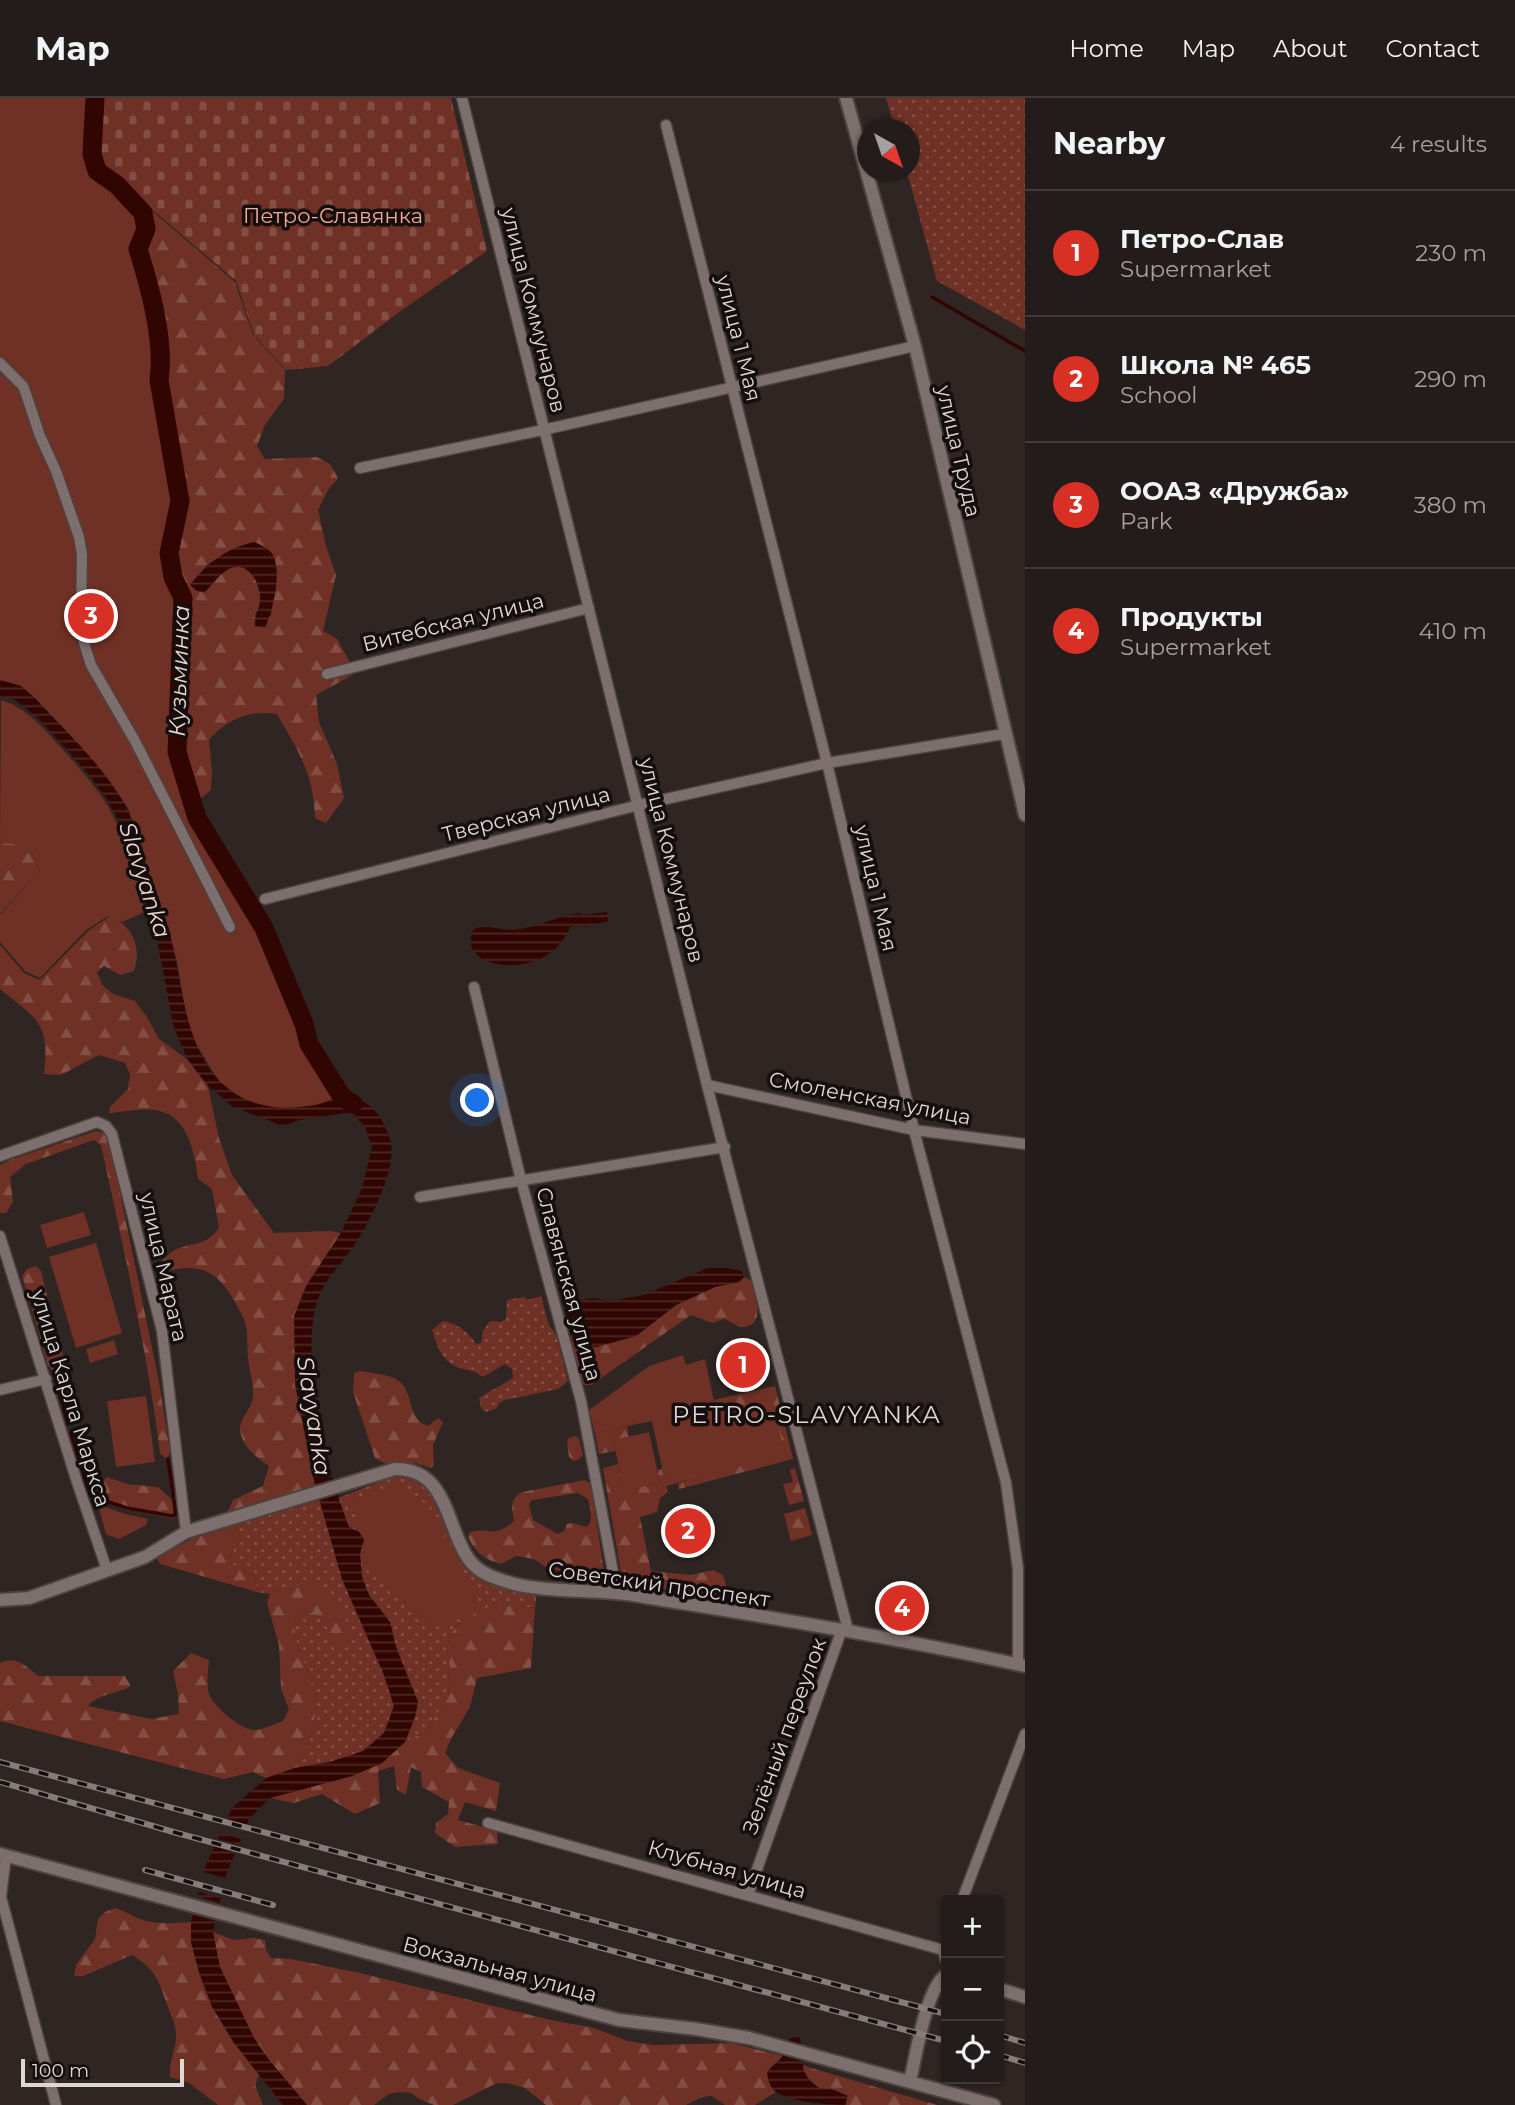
<!DOCTYPE html>
<html lang="en">
<head>
<meta charset="utf-8">
<style>
  body { margin:0; font-family:Montserrat,sans-serif; background:#2b2523; color:#f1f3f6 }
  .controls { position:absolute; right:21px; bottom:21px; display:grid; overflow:hidden; border-radius:7px; box-shadow:0 2px 5px #0004 }
  .controls button { width:63px; height:63px; display:grid; place-items:center; padding:0; border:0; border-bottom:2px solid #403a39; background:#231c1a; color:#f1f3f6; font:35px sans-serif }
  .compass { position:absolute; left:857px; top:21px; width:63px; height:63px; border-radius:50%; background:#231c1a; box-shadow:0 2px 5px #0004; rotate:140deg }
  .scale { position:absolute; left:21px; bottom:18px; width:163px; box-sizing:border-box; padding-left:7px; border:4px solid #ded7d6; border-top:0; font-size:19px; line-height:24px; white-space:nowrap; color:#ded7d6; -webkit-text-stroke:5px #140f0e; paint-order:stroke }
  .you { position:absolute; left:478px; top:1003px; width:24px; height:24px; margin:-18px; border:5px solid #fff; border-radius:50%; background:#1a73e8; box-shadow:0 0 0 10px #1a73e833 }
  .badge { display:grid; place-items:center; width:46px; height:46px; border-radius:50%; background:#d93025; color:#fff; font-size:23px; font-weight:700 }
  .pin { position:absolute; translate:-50% -50%; border:4px solid #fff; box-shadow:0 2px 7px #0006 }
  .list { margin:0; padding:0; list-style:none }
  h2 { display:flex; justify-content:space-between; align-items:center; height:91px; margin:0; padding:0 28px; font-size:30px }
  h2 small { font-size:23px; font-weight:400; color:#a3a1a2 }
  .list li { display:grid; grid-template-columns:46px 1fr auto; gap:21px; align-items:center; box-sizing:border-box; height:126px; padding:0 28px; border-top:2px solid #403a39 }
  .list b { display:block; font-size:26px; white-space:nowrap }
  .list p { margin:0; font-size:23px; white-space:nowrap; color:#a3a1a2 }
  .list em { font-size:23px; font-style:normal; color:#a3a1a2 }
  .icon { flex:none; width:38px; height:38px; fill:none; stroke:currentColor; stroke-width:2; stroke-linecap:round; stroke-linejoin:round }
  .map { position:relative; flex:none; width:1025px; height:2007px; overflow:hidden }
  header { display:flex; align-items:center; gap:42px; box-sizing:border-box; height:98px; padding:0 35px; background:#231c1a; border-bottom:2px solid #403a39 }
  header strong { font-size:33px }
  nav { display:flex; gap:38px; margin-inline-start:auto; font-size:24px }
  main { display:flex }
  aside { flex:1; background:#231c1a }
  .map>svg:first-child { display:block }
  .grass { fill:url(#grass-dots); fill-rule:evenodd }
  .forest { fill:url(#forest-firs); fill-rule:evenodd }
  .cemetery { fill:url(#cemetery-stones) }
  .green { fill:#6f3125 }
  .water { fill:url(#water-rules) }
  .pier { fill:#2f2523 }
  .lines { fill:none; stroke-linecap:round; stroke-linejoin:round }
  .stream { stroke:#310501; stroke-width:3.5 }
  .river { stroke:#310501; stroke-width:19 }
  .minor-casing { stroke:#4b4241; stroke-width:13 }
  .tertiary-casing { stroke:#4b4241; stroke-width:16 }
  .minor { stroke:#7c6f6d; stroke-width:10 }
  .tertiary { stroke:#7c6f6d; stroke-width:12 }
  .rail-casing { stroke:#867d7b; stroke-width:6 }
  .rail { stroke:#140f0e; stroke-width:3.5; stroke-dasharray:10; stroke-linecap:butt }
  .labels { text-anchor:middle; dominant-baseline:central; stroke-width:7; stroke-linejoin:round; paint-order:stroke }
  .park-label { font-size:21px; fill:#f3a999; stroke:#140f0e }
  .street-label { font-size:21px; fill:#ded7d6; stroke:#140f0e }
  .water-label { font-size:23px; font-style:italic; fill:#f0d6d0; stroke:#140f0e }
  .quarter-label { font-size:24px; letter-spacing:2px; fill:#ded7d6; stroke:#140f0e }
</style>
</head>
<body>
<header>
<strong>Map</strong>
<nav><a>Home</a><a>Map</a><a>About</a><a>Contact</a></nav>
</header>
<main>
<div class="map">
<svg width="1025" height="2007" viewBox="0 0 1025 2007">
  <defs>
    <pattern id="grass-dots" width="8" height="8" patternUnits="userSpaceOnUse" patternTransform="scale(1.75)"><rect width="8" height="8" fill="#6f3125"/><path d="M2 2h.1M6 6h.1" fill="none" stroke="#834e44" stroke-width="1.8" stroke-linecap="round"/></pattern>
    <pattern id="forest-firs" width="22" height="20" patternUnits="userSpaceOnUse" patternTransform="scale(1.75)"><rect width="22" height="20" fill="#6f3125"/><path d="M5 1l3.5 6h-7zM16 11l3.5 6h-7z" fill="#834e44"/></pattern>
    <pattern id="cemetery-stones" width="16" height="16" patternUnits="userSpaceOnUse" patternTransform="scale(1.75)"><rect width="16" height="16" fill="#6f3125"/><path d="M2 7V4a2 2 0 0 1 4 0v3zM10 15v-3a2 2 0 0 1 4 0v3z" fill="#834e44"/></pattern>
    <pattern id="water-rules" width="6" height="5" patternUnits="userSpaceOnUse" patternTransform="scale(1.75)"><rect width="6" height="5" fill="#310501"/><path d="M0 2.5h6" fill="none" stroke="#4e2925"/></pattern>
  </defs>
  <rect width="100%" height="100%" fill="#2f2523"/>
  <path class="grass" d="M 886,0 L 1025,0 L 1025,232 L 937,183 L 907,74 L 909,74 L 909,32 L 895,31 Z
    M 541,1198 L 549,1227 L 556,1236 L 568,1283 L 558,1291 L 505,1302 L 499,1305 L 497,1310 L 486,1314 L 481,1310 L 479,1300 L 513,1280 L 512,1271 L 505,1266 L 483,1279 C 475,1273 472,1273 463,1271 C 443,1266 437,1249 432,1232 L 443,1223 C 456,1225 469,1234 476,1246 L 481,1245 L 483,1233 L 490,1223 L 501,1224 L 506,1221 L 507,1202 L 525,1199 L 527,1202 Z
    M 395,1378 C 439,1379 448,1426 462,1459 L 537,1493 L 535,1510 L 510,1507 L 463,1522 L 450,1536 L 447,1551 L 450,1572 L 448,1600 L 425,1634 L 405,1644 L 415,1619 L 418,1604 L 396,1549 L 390,1524 L 369,1497 L 362,1479 L 360,1456 L 364,1441 L 359,1434 L 349,1429 L 338,1400 ZM 365,1441 L 432,1529 L 408,1506 L 363,1449 Z
    M 320,1402 L 342,1481 L 384,1577 L 394,1608 L 384,1635 L 363,1653 L 330,1664 L 295,1670 C 308,1644 322,1617 313,1587 C 306,1561 292,1550 295,1520 L 305,1512 C 325,1520 328,1524 334,1546 L 352,1533 L 277,1491 L 270,1496 L 257,1494 L 255,1478 L 232,1466 L 230,1461 L 237,1440 L 228,1429 Z"/>
  <path class="forest" d="M 145,107 L 235,184 L 253,237 L 285,272 L 284,301 L 265,327 L 257,348 L 265,361 L 317,359 L 330,366 L 338,380 L 328,392 L 318,412 L 326,448 L 336,477 L 323,533 L 337,541 L 356,575 L 316,597 L 319,624 L 337,666 L 344,700 L 326,725 L 315,720 C 313,673 299,655 277,616 C 249,612 227,621 209,642 L 212,674 L 211,692 L 200,701 L 190,697 L 177,654 L 183,501 C 171,473 166,463 175,434 L 159,282 C 165,242 150,190 138,151 L 146,132 L 143,115 ZM 229,454 L 277,472 L 271,518 L 254,519 C 256,514 260,508 261,503 C 262,491 253,468 238,469 C 223,469 204,481 191,487 L 208,466 Z
    M 0,744 C 24,744 31,749 40,772 L 0,816 Z
    M 110,818 C 133,828 142,849 134,873 L 120,877 L 104,868 L 97,874 L 103,888 L 113,896 L 135,903 L 147,919 L 159,941 L 188,962 L 208,988 L 219,1040 L 232,1077 L 274,1135 L 330,1133 L 341,1135 L 306,1188 L 295,1286 L 315,1387 L 227,1416 L 233,1402 L 263,1388 L 269,1368 C 258,1360 245,1351 241,1337 C 236,1321 252,1313 253,1298 C 254,1286 249,1272 248,1260 C 247,1250 248,1238 246,1228 C 245,1221 240,1214 237,1208 C 220,1175 202,1163 164,1174 L 160,1165 C 164,1161 169,1156 173,1153 C 192,1143 204,1150 219,1130 L 212,1091 L 198,1081 C 195,1056 188,1019 159,1013 C 144,1009 124,1014 109,1015 L 110,1009 L 128,991 L 130,976 L 125,965 L 99,957 L 61,977 L 44,976 C 50,924 37,921 0,891 L 0,847 L 24,875 L 40,882 L 87,834 Z
    M 96,1033 L 103,1035 L 109,1041 L 159,1284 L 170,1354 L 168,1359 L 165,1360 L 160,1355 C 147,1251 123,1149 101,1047 L 94,1042 L 26,1066 L 10,1079 L 13,1104 L 6,1115 L 0,1115 L 0,1067 L 10,1062 Z
    M 36,1168 L 41,1173 L 60,1250 L 70,1272 L 67,1278 L 57,1277 L 48,1267 L 22,1178 L 27,1171 Z
    M 744,1179 L 752,1183 C 755,1195 766,1226 745,1229 C 737,1230 731,1223 724,1221 L 712,1225 L 691,1217 L 591,1287 L 585,1287 L 581,1284 L 570,1237 L 578,1248 L 596,1249 L 636,1238 L 676,1207 L 715,1189 L 739,1184 Z
    M 361,1273 C 384,1278 403,1275 409,1300 C 412,1310 414,1318 421,1325 L 428,1328 L 438,1320 L 443,1324 L 433,1347 L 434,1367 L 431,1370 L 416,1365 L 386,1366 L 375,1360 L 353,1294 L 354,1275 Z
    M 775,1288 L 793,1361 L 679,1391 L 678,1385 L 784,1356 L 771,1301 L 670,1324 L 666,1319 L 715,1308 L 714,1302 Z
    M 627,1328 L 629,1339 L 613,1342 L 615,1353 L 599,1356 L 595,1335 Z
    M 576,1338 L 579,1341 L 583,1357 L 579,1361 L 573,1363 L 569,1359 L 567,1344 L 569,1340 Z
    M 618,1366 L 624,1392 L 660,1385 L 657,1372 L 662,1371 L 668,1394 L 660,1400 L 657,1414 L 640,1419 L 651,1473 L 691,1477 L 713,1472 L 723,1477 L 728,1494 L 725,1499 L 623,1486 L 603,1370 Z
    M 795,1370 L 804,1403 L 789,1407 L 783,1386 L 793,1384 L 790,1372 Z
    M 107,1379 L 127,1386 L 158,1389 L 172,1402 L 174,1421 L 127,1412 L 97,1402 L 93,1393 Z
    M 585,1382 L 591,1386 L 604,1474 L 601,1482 L 547,1470 L 534,1461 L 516,1458 L 501,1466 C 484,1461 476,1455 468,1439 L 469,1435 C 490,1427 491,1442 514,1423 C 512,1410 509,1402 522,1394 ZM 578,1395 L 588,1401 C 590,1410 594,1422 587,1429 L 572,1425 L 567,1426 L 564,1433 L 558,1436 L 533,1422 L 529,1406 L 532,1402 Z
    M 805,1410 L 812,1437 L 791,1443 L 784,1416 Z
    M 228,1429 L 237,1440 L 230,1460 L 232,1466 L 255,1478 L 257,1494 L 160,1466 L 157,1460 L 191,1441 Z
    M 312,1484 C 331,1497 342,1513 352,1533 L 348,1547 L 337,1550 C 321,1529 338,1526 305,1512 L 295,1520 C 292,1550 306,1561 313,1587 C 322,1617 308,1644 295,1670 L 266,1680 L 253,1674 L 224,1681 L 0,1623 L 0,1565 C 16,1557 26,1568 38,1578 L 125,1578 L 131,1588 C 118,1596 97,1596 88,1608 L 151,1621 L 179,1616 L 178,1596 L 173,1573 L 191,1555 L 209,1562 C 208,1573 206,1585 209,1596 C 213,1608 243,1634 256,1632 C 265,1631 275,1626 283,1623 L 289,1611 L 281,1591 L 279,1547 L 267,1505 L 270,1496 L 277,1491 Z
    M 510,1507 L 535,1510 L 531,1570 L 477,1580 L 470,1609 L 452,1639 L 445,1655 L 458,1670 L 500,1685 L 496,1713 L 465,1704 L 458,1722 L 497,1733 L 498,1746 L 455,1749 L 435,1735 L 436,1725 L 448,1716 L 449,1704 L 422,1689 L 421,1674 L 411,1669 L 406,1697 L 397,1692 L 394,1668 L 378,1673 L 380,1705 L 355,1716 L 322,1696 L 294,1705 L 270,1700 L 352,1678 L 382,1665 L 405,1644 L 425,1634 L 448,1600 L 450,1572 L 447,1551 L 450,1536 L 463,1522 L 488,1509 Z
    M 115,1810 C 126,1813 133,1819 143,1822 C 158,1827 175,1825 191,1824 C 191,1883 224,1932 259,1977 L 255,1987 L 263,2007 L 218,2007 L 189,1985 L 170,1979 C 168,1964 177,1951 176,1936 C 176,1927 171,1918 168,1909 C 159,1884 157,1872 132,1857 L 83,1878 L 74,1878 L 76,1867 L 95,1841 L 98,1821 L 105,1814 Z
    M 213,1834 L 234,1842 L 254,1840 L 265,1842 L 266,1852 L 271,1860 L 291,1861 L 360,1875 L 551,1922 L 594,1930 L 627,1943 L 654,1947 L 731,1945 L 783,1958 L 770,1970 L 772,1990 L 776,1994 L 755,2007 L 725,2007 L 712,1998 L 702,1999 L 686,2007 L 546,2007 L 525,1990 L 506,1985 L 495,1986 L 453,2007 L 434,2007 L 419,2001 L 411,1995 L 400,1994 L 389,1996 L 374,2007 L 307,2007 L 269,1962 L 254,1940 L 219,1869 Z
    M 801,1967 L 937,2007 L 845,2007 L 847,2006 L 829,1992 L 816,1989 L 805,1978 Z"/>
  <path class="cemetery" d="M 99,0 L 451,0 L 487,153 L 402,212 L 328,268 L 286,272 L 254,237 L 236,183 L 108,74 L 99,53 Z"/>
  <path class="green" d="M 0,0 L 95,0 L 92,56 L 97,73 C 115,86 148,105 146,131 C 146,137 140,145 138,151 C 150,190 165,243 159,282 L 180,403 L 169,455 L 173,479 L 183,500 L 177,654 L 197,720 L 264,830 L 304,926 L 309,946 L 342,999 L 315,1007 L 281,1011 L 259,1008 L 238,999 L 219,984 L 192,939 L 187,923 L 177,863 L 128,710 L 108,681 L 34,600 L 21,588 L 0,582 Z
    M 1,602 C 24,609 40,626 56,644 C 73,663 90,681 104,702 C 125,734 135,777 147,813 L 122,824 L 108,818 L 85,833 L 40,880 L 25,873 L 0,844 L 0,817 L 40,772 C 31,749 25,745 0,746 Z
    M 84,1114 L 91,1137 L 47,1150 L 40,1127 Z
    M 96,1145 L 122,1235 L 76,1250 L 49,1159 Z
    M 114,1242 L 118,1256 L 90,1265 L 86,1251 Z
    M 683,1257 L 686,1267 L 705,1261 L 715,1308 L 666,1320 L 671,1324 L 771,1300 L 785,1357 L 666,1388 L 652,1323 L 595,1335 L 589,1312 L 649,1268 Z
    M 146,1298 L 155,1364 L 116,1369 L 107,1303 Z
    M 649,1334 L 660,1385 L 624,1393 L 613,1342 Z
    M 398,1388 L 429,1408 L 481,1508 L 452,1525 L 432,1529 L 366,1467 L 363,1449 L 365,1441 L 351,1403 Z
    M 98,1406 L 122,1415 L 148,1421 L 146,1427 L 119,1441 L 106,1436 Z"/>
  <path class="water" d="M 255,444 C 262,448 269,450 273,457 C 282,474 273,513 265,530 L 255,528 C 254,518 260,511 260,502 C 261,485 247,460 227,472 C 219,477 211,488 204,495 L 197,493 L 190,487 C 207,465 228,449 255,444 Z
    M 0,582 L 21,588 L 34,599 C 66,634 104,668 126,709 C 135,725 139,746 145,764 C 152,786 162,807 168,829 C 182,877 181,927 209,970 C 235,1007 274,1015 316,1007 C 325,1005 333,1001 342,999 C 368,996 386,1022 391,1046 C 396,1073 369,1126 353,1149 C 341,1166 325,1181 318,1201 C 298,1256 328,1375 349,1429 L 359,1434 L 364,1441 L 360,1456 L 362,1479 L 369,1497 L 390,1524 L 396,1549 L 418,1604 L 415,1619 L 405,1644 L 382,1665 L 352,1678 L 270,1700 L 249,1721 L 226,1777 L 213,1834 L 220,1869 L 254,1940 L 269,1962 L 307,2007 L 283,2007 L 234,1945 L 212,1909 L 198,1871 L 191,1844 L 191,1824 L 205,1769 L 232,1710 L 266,1680 L 295,1670 L 330,1664 L 363,1653 L 384,1635 L 394,1608 L 384,1577 L 342,1481 L 315,1387 L 295,1286 L 294,1218 L 306,1188 L 341,1135 L 362,1090 L 372,1049 L 365,1029 L 352,1014 L 299,1022 L 283,1028 L 233,1009 L 208,988 L 188,962 L 174,930 L 155,832 L 118,722 L 107,701 L 86,673 L 39,621 L 15,602 L 0,598 Z
    M 607,814 L 608,823 L 585,829 L 579,827 L 570,829 C 549,886 452,873 474,831 C 490,826 496,832 512,832 C 535,831 558,817 581,815 L 581,817 Z
    M 708,1170 L 727,1170 L 742,1173 L 744,1179 L 739,1184 L 715,1189 L 676,1207 L 636,1238 L 596,1249 L 578,1248 L 570,1237 L 566,1211 L 582,1202 L 594,1200 L 610,1203 L 644,1197 Z
    M 798,1937 C 810,1959 791,1969 819,1990 L 832,1991 L 848,1998 L 845,2007 C 828,2007 782,2004 772,1990 C 768,1985 768,1979 767,1974 C 771,1969 777,1966 781,1961 C 787,1951 784,1941 798,1937 Z"/>
  <path class="pier" d="M 223,1721 L 250,1728 L 244,1742 L 217,1734 Z
    M 214,1740 L 242,1747 L 238,1755 L 211,1748 Z
    M 200,1773 L 229,1781 L 224,1801 L 195,1793 Z
    M 194,1797 L 223,1806 L 219,1824 L 189,1816 Z"/>
  <g class="lines">
    <path class="stream" d="M 932,199 L 1025,253
      M 56,1281 L 68,1326
      M 71,1335 L 90,1398 L 127,1410 L 172,1418 L 176,1416 L 168,1361"/>
    <path class="river" d="M 95,0 L 92,56 L 97,73 L 117,87 L 143,115 L 146,131 L 138,151 C 150,189 165,243 159,282 L 180,403 L 169,455 L 173,479 L 183,500 L 177,654 L 197,720 L 264,830 L 304,926 L 309,946 L 342,999 L 353,1006"/>
    <g class="minor-casing">
      <path id="minor" d="M 462,0 L 707,987 L 848,1532
        M 666,27 L 827,665 L 914,1032 L 1006,1385 L 1018,1471 L 1018,1567
        M 0,265 L 23,288 L 26,296 L 40,338 L 56,373 L 79,439 L 82,457 L 81,520 L 84,545 L 91,567 L 135,643 L 230,829
        M 360,370 L 543,332 L 915,248
        M 327,576 L 589,510
        M 265,801 L 639,707 L 827,665 L 1004,636
        M 474,889 L 521,1082 L 581,1303 L 617,1495
        M 707,987 L 914,1032 L 1025,1046
        M 0,1058 L 97,1024 L 106,1028 L 112,1036 L 162,1233 L 186,1434
        M 420,1099 L 725,1049
        M 0,1138 L 77,1384 L 107,1472
        M 0,1292 L 46,1281
        M 488,1725 L 943,1852
        M 6,1758 L 1,1799 L 56,2007
        M 748,1797 L 842,1531
        M 962,1802 L 1025,1636
        M 943,1852 L 946,1864"/>
    </g>
    <g class="tertiary-casing">
      <path id="tertiary" d="M 846,0 L 915,248 L 1025,717
        M 0,1502 L 29,1500 L 145,1459 L 186,1434 L 395,1371 C 449,1370 446,1432 470,1463 C 480,1476 497,1481 511,1485 C 546,1495 595,1491 633,1497 C 764,1519 895,1539 1025,1568
        M 0,1756 L 619,1922 L 696,1931 L 749,1940 L 994,2007
        M 999,1891 L 1025,1899
        M 910,1983 C 916,1958 926,1890 946,1877"/>
    </g>
    <use href="#minor" class="minor"/>
    <use href="#tertiary" class="tertiary"/>
    <g class="rail-casing">
      <path id="rail" d="M 0,1664 L 946,1916
        M 0,1684 L 177,1735 L 946,1943
        M 145,1772 L 273,1807
        M 999,1937 L 1025,1945
        M 999,1957 L 1025,1965"/>
    </g>
    <use href="#rail" class="rail"/>
  </g>
  <g class="labels">
    <g class="park-label">
      <text x="333" y="117">Петро-Славянка</text>
    </g>
    <g class="street-label">
      <text transform="translate(534 212) rotate(76)">улица Коммунаров</text>
      <text transform="translate(739 240) rotate(76)">улица 1 Мая</text>
      <text transform="translate(959 353) rotate(77)">улица Труда</text>
      <text transform="translate(453 524) rotate(-14)">Витебская улица</text>
      <text transform="translate(526 716) rotate(-14)">Тверская улица</text>
      <text transform="translate(672 762) rotate(76)">улица Коммунаров</text>
      <text transform="translate(876 790) rotate(77)">улица 1 Мая</text>
      <text transform="translate(870 1000) rotate(11)">Смоленская улица</text>
      <text transform="translate(164 1169) rotate(77)">улица Марата</text>
      <text transform="translate(569 1186) rotate(75)">Славянская улица</text>
      <text transform="translate(71 1300) rotate(73)">улица Карла Маркса</text>
      <text transform="translate(659 1486) rotate(8)">Советский проспект</text>
      <text transform="translate(784 1638) rotate(-70)">Зелёный переулок</text>
      <text transform="translate(727 1771) rotate(16)">Клубная улица</text>
      <text transform="translate(500 1871) rotate(15)">Вокзальная улица</text>
    </g>
    <g class="water-label">
      <text transform="translate(179 573) rotate(-88)">Кузьминка</text>
      <text transform="translate(145 782) rotate(72)">Slavyanka</text>
      <text transform="translate(314 1318) rotate(81)">Slavyanka</text>
    </g>
    <g class="quarter-label">
      <text x="807" y="1316">PETRO-SLAVYANKA</text>
    </g>
  </g>
</svg>
<div class="controls">
<button>+</button>
<button>−</button>
<button><svg class="icon" aria-label="locate" viewBox="0 0 24 24"><circle cx="12" cy="12" r="6"/><path d="M12 2v4M12 18v4M2 12h4M18 12h4"/></svg></button>
</div>
<svg class="compass" viewBox="-18 -18 36 36"><path d="M0-13l5 13h-10z" fill="#e53935"/><path d="M0 13l5-13h-10z" fill="#a3a1a2"/></svg>
<div class="scale">100 m</div>
<div class="you"></div>
<div class="pin badge" style="left:743px;top:1267px">1</div>
<div class="pin badge" style="left:688px;top:1433px">2</div>
<div class="pin badge" style="left:91px;top:518px">3</div>
<div class="pin badge" style="left:902px;top:1510px">4</div>
</div>
<aside>
<h2>Nearby<small>4 results</small></h2>
<ul class="list">
<li><span class="badge">1</span><div><b>Петро-Слав</b><p>Supermarket</p></div><em>230 m</em></li>
<li><span class="badge">2</span><div><b>Школа № 465</b><p>School</p></div><em>290 m</em></li>
<li><span class="badge">3</span><div><b>ООАЗ «Дружба»</b><p>Park</p></div><em>380 m</em></li>
<li><span class="badge">4</span><div><b>Продукты</b><p>Supermarket</p></div><em>410 m</em></li>
</ul>
</aside>
</main>
</body>
</html>
